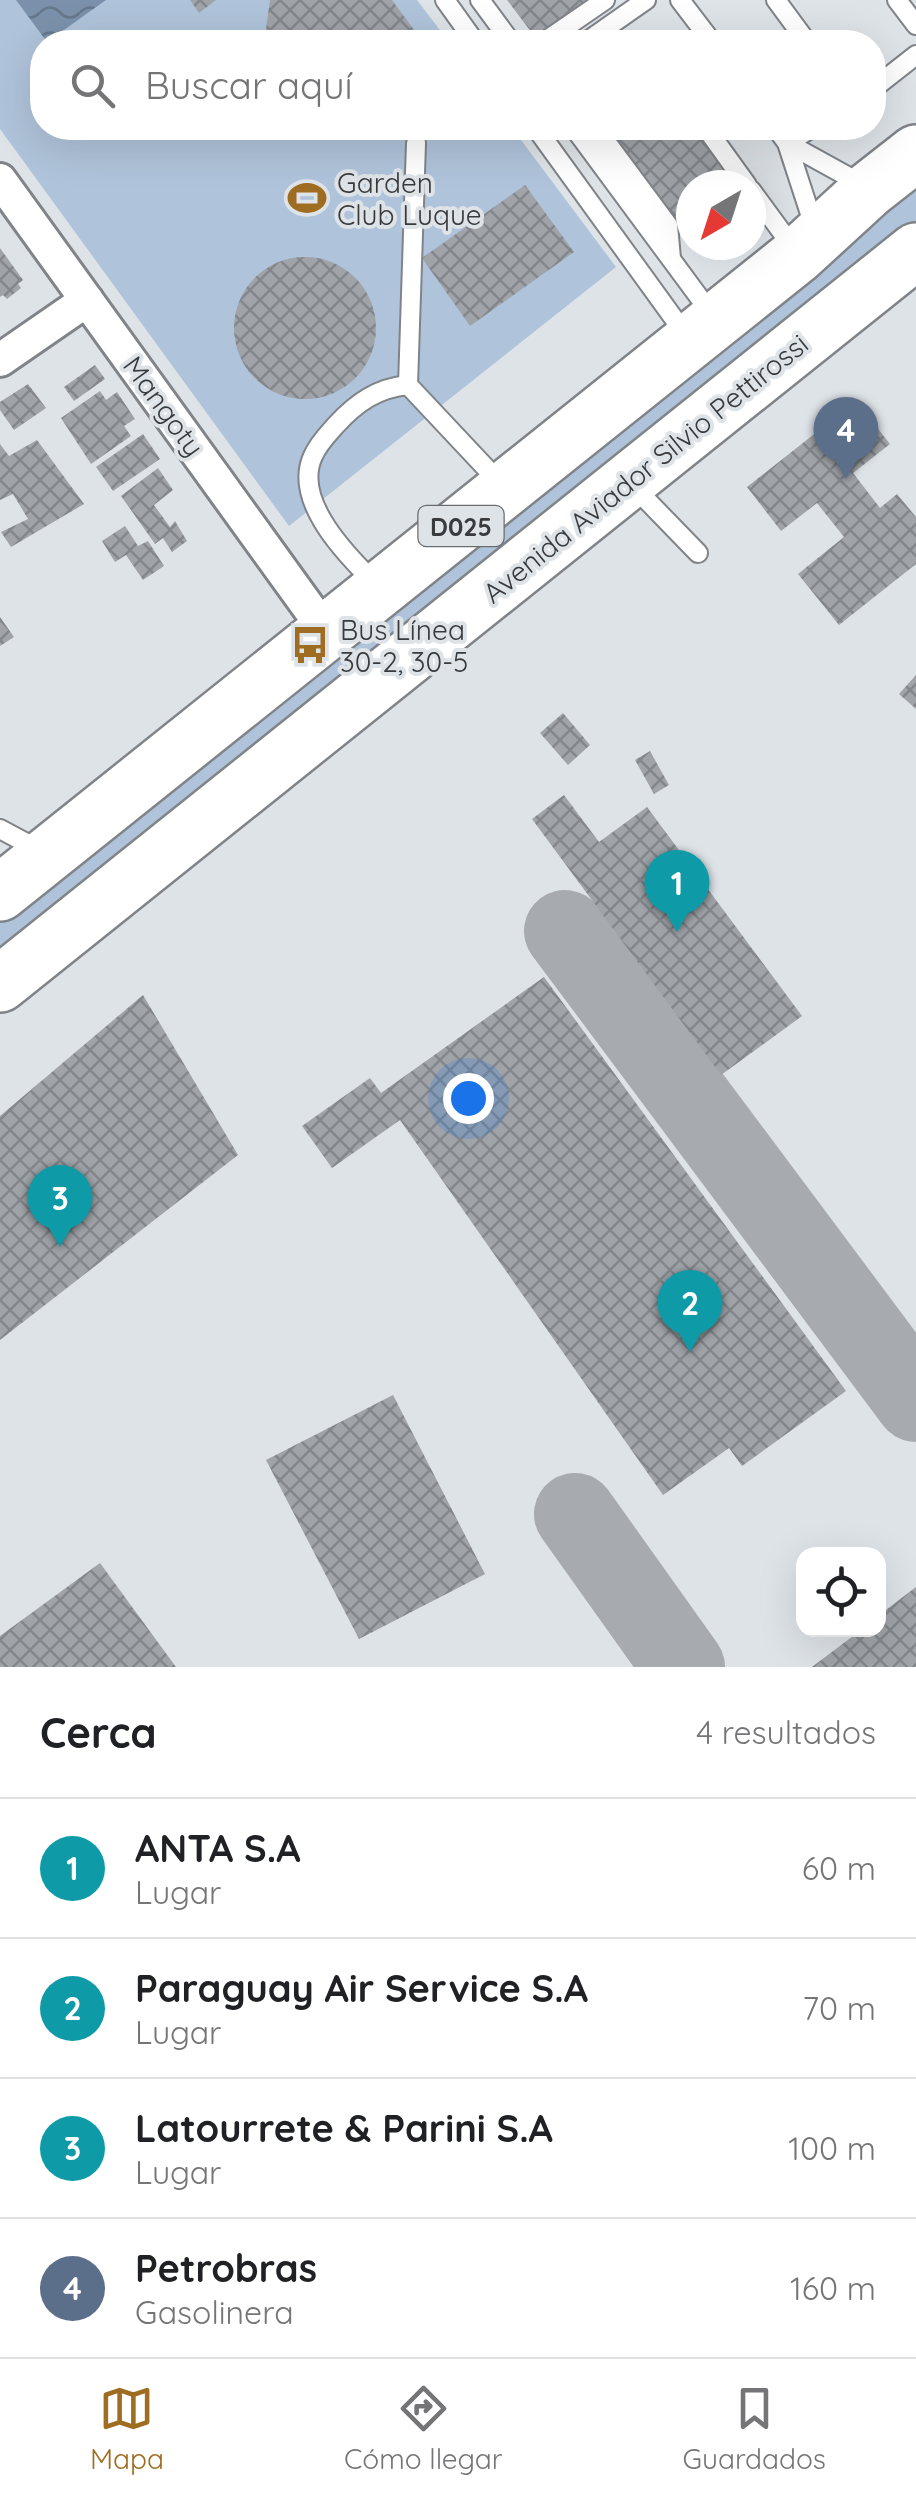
<!DOCTYPE html>
<html lang="es">
<head>
<meta charset="utf-8">
<style>
  body { margin:0; font-family:Quicksand,sans-serif; background:#f2f2f2; color:#202124 }
  .controls { position:absolute; right:30px; bottom:30px; display:grid; overflow:hidden; border-radius:20px; box-shadow:0 10px 40px #0002 }
  .controls button { width:90px; height:90px; display:grid; place-items:center; padding:0; border:0; border-bottom:2px solid #e0e0e0; background:#fff; color:#202124; font:50px sans-serif }
  .compass { position:absolute; left:676px; top:170px; width:90px; height:90px; border-radius:50%; background:#fff; box-shadow:0 10px 40px #0002; rotate:219deg }
  .you { position:absolute; left:468px; top:1098px; width:35px; height:35px; margin:-25px; border:8px solid #fff; border-radius:50%; background:#1a73e8; box-shadow:0 0 0 15px #1a73e833 }
  .badge { display:grid; place-items:center; width:65px; height:65px; border-radius:50%; background:#9f6d22; color:#fff; font-size:32px; font-weight:700 }
  .pin { position:absolute; translate:-50% -82px; filter:drop-shadow(0 2px 5px #0008) }
  .pin::after { content:''; position:absolute; top:52px; width:35px; height:30px; background:inherit; clip-path:polygon(0 0,100% 0,50% 100%) }
  .list { margin:0; padding:0; list-style:none }
  h2 { display:flex; justify-content:space-between; align-items:center; height:130px; margin:0; padding:0 40px; font-size:42px }
  h2 small { font-size:32px; font-weight:400; color:#757577 }
  .list li { display:grid; grid-template-columns:65px 1fr auto; gap:30px; align-items:center; box-sizing:border-box; height:140px; padding:0 40px; border-top:2px solid #e0e0e0 }
  .list b { display:block; font-size:38px; white-space:nowrap }
  .list p { margin:0; font-size:32px; white-space:nowrap; color:#757577 }
  .list em { font-size:32px; font-style:normal; color:#757577 }
  .icon { flex:none; width:55px; height:55px; fill:none; stroke:currentColor; stroke-width:2; stroke-linecap:round; stroke-linejoin:round }
  .map { position:relative; flex:none; width:916px; height:1667px; overflow:hidden }
  .search { position:absolute; background:#fff; box-shadow:0 10px 40px #0002; left:30px; right:30px; top:30px; height:110px; display:flex; align-items:center; gap:25px; box-sizing:border-box; padding:0 35px; border-radius:40px; color:#757577; font-size:38px }
  .sheet { height:690px; background:#fff }
  nav { display:flex; justify-content:space-around; align-items:center; box-sizing:border-box; height:140px; border-top:2px solid #e0e0e0; background:#fff; font-size:28px; color:#757577 }
  nav a { display:grid; justify-items:center; gap:5px }
  nav .on { color:#9f6d22 }
  .map>svg:first-child { display:block }
  .grass { fill:#afc3da }
  .water { fill:url(#water-waves) }
  .lines { fill:none; stroke-linecap:round; stroke-linejoin:round }
  .taxiway { stroke:#a7abaf; stroke-width:82 }
  .building { fill:url(#building-cross-hatch) }
  .service-casing { stroke:#808488; stroke-width:22 }
  .minor-casing { stroke:#808488; stroke-width:38 }
  .motorway-casing { stroke:#808488; stroke-width:60 }
  .service { stroke:#fff; stroke-width:18 }
  .minor { stroke:#fff; stroke-width:32 }
  .motorway { stroke:#fff; stroke-width:55 }
  .labels { text-anchor:middle; dominant-baseline:central; stroke-width:8; stroke-linejoin:round; paint-order:stroke }
  .shield { fill:#dee3e8; stroke:#6a6d70; stroke-width:2.5 }
  .shield-label { font-size:25px; font-weight:bold; fill:#383a3c }
  .poi-label { font-size:28px; fill:#383a3c; stroke:#dee3e8; text-anchor:start }
  .street-label { font-size:28px; fill:#383a3c; stroke:#dee3e8 }
</style>
</head>
<body>
<div class="map">
<svg width="916" height="1667" viewBox="0 0 916 1667">
  <defs>
    <pattern id="water-waves" width="16" height="10" patternUnits="userSpaceOnUse" patternTransform="scale(2.5)"><rect width="16" height="10" fill="#7b91ab"/><path d="M0 5q4-4 8 0t8 0" fill="none" stroke="#66778c"/></pattern>
    <pattern id="building-cross-hatch" width="8" height="8" patternUnits="userSpaceOnUse" patternTransform="scale(2.5)"><rect width="8" height="8" fill="#a0a4a9"/><path d="M0 0l8 8M0 8l8-8" fill="none" stroke="#83878b"/></pattern>
  </defs>
  <rect width="100%" height="100%" fill="#dee3e8"/>
  <path class="grass" d="M 0,0 L 417,0 L 449,42 L 42,42 L 42,128 L 512,128 L 616,267 L 289,526 L 0,129 Z
    M 916,182 L 916,229 L 0,961 L 0,915 Z"/>
  <path class="water" d="M 16,0 L 106,0 L 47,42 Z"/>
  <g class="lines">
    <path class="taxiway" d="M 565,931 L 916,1401
      M 575,1514 L 684,1667"/>
  </g>
  <path class="building" d="M 190,0 L 216,0 L 199,13 Z
    M 270,0 L 392,0 L 423,42 L 258,42 L 265,36 Z
    M 507,0 L 593,0 L 538,41 Z
    M 604,128 L 693,128 L 730,177 L 719,185 L 691,185 L 691,205 L 671,220 Z
    M 525,185 L 574,252 L 470,326 L 422,258 Z
    M 0,248 L 23,280 L 18,284 L 21,288 L 7,299 L 3,295 L 0,297 Z
    M234 328a71 71 0 1 1 142 0a71 71 0 1 1-142 0Z
    M 95,365 L 105,379 L 74,401 L 64,387 Z
    M 28,384 L 46,408 L 14,430 L 0,410 L 0,402 Z
    M 100,391 L 106,400 L 117,392 L 135,419 L 124,426 L 131,436 L 91,464 L 61,418 Z
    M 856,401 L 890,444 L 853,473 L 880,508 L 897,494 L 916,517 L 916,564 L 839,625 L 798,574 L 844,537 L 817,503 L 781,531 L 747,487 Z
    M 143,434 L 160,459 L 113,491 L 96,467 Z
    M 37,440 L 84,504 L 11,547 L 1,532 L 28,519 L 13,494 L 0,500 L 0,444 L 9,456 Z
    M 158,468 L 173,490 L 154,505 L 170,527 L 175,521 L 187,541 L 172,552 L 163,538 L 155,544 L 121,496 Z
    M 125,526 L 138,546 L 148,541 L 164,566 L 143,580 L 126,555 L 115,562 L 102,541 Z
    M 0,617 L 14,637 L 0,646 Z
    M 916,675 L 916,709 L 899,694 Z
    M 563,713 L 590,745 L 568,765 L 540,733 Z
    M 650,751 L 669,785 L 654,794 L 635,760 Z
    M 564,795 L 599,842 L 647,807 L 802,1016 L 721,1075 L 532,819 Z
    M 544,977 L 846,1391 L 742,1466 L 729,1448 L 663,1495 L 400,1120 L 332,1168 L 302,1126 L 370,1078 L 381,1093 Z
    M 143,995 L 238,1155 L 0,1340 L 0,1116 Z
    M 393,1395 L 485,1574 L 359,1639 L 266,1460 Z
    M 100,1563 L 176,1667 L 0,1667 L 0,1636 Z
    M 916,1587 L 916,1667 L 812,1667 L 861,1630 L 878,1630 L 878,1616 Z"/>
  <g class="lines">
    <g class="service-casing">
      <path id="service" d="M 445,0 L 475,42
        M 480,0 L 511,42
        M 680,0 L 712,42
        M 776,0 L 807,42
        M 897,0 L 916,25
        M 544,42 L 605,0
        M 586,42 L 646,0
        M 623,42 L 642,42
        M 874,88 L 916,55
        M 536,128 L 688,338
        M 574,128 L 713,316
        M 596,128 L 668,225 L 671,258
        M 706,128 L 747,185
        M 776,128 L 787,143 L 815,229
        M 787,143 L 865,186
        M 787,143 L 812,128
        M 751,190 L 795,250
        M 408,385 L 416,143
        M 632,485 L 698,553
        M 378,586 C 348,557 292,501 313,456 C 318,444 328,434 336,425 C 357,402 378,388 408,385 L 501,484
        M 0,829 L 43,852"/>
    </g>
    <g class="minor-casing">
      <path id="minor" d="M 0,180 L 327,633
        M 0,360 L 87,300"/>
    </g>
    <g class="motorway-casing">
      <path id="motorway" d="M 0,893 L 798,255 L 870,189 L 916,153
        M 0,984 L 916,251"/>
    </g>
    <use href="#service" class="service"/>
    <use href="#minor" class="minor"/>
    <use href="#motorway" class="motorway"/>
  </g>
  <defs>
    <g id="stadium-bare" transform="scale(3)"><path d="M0-5a6.5 5 0 1 0 0 10a6.5 5 0 1 0 0-10ZM-3.5-1.8h7v3.6h-7Z" fill="#9f6d22" stroke="#dee3e8" stroke-width="2.5" paint-order="stroke"/></g>
    <g id="bus-bare" transform="scale(3)"><path d="M-5-6H5V4H4V6H2V4H-2V6H-4V4H-5ZM-3.5-4V0h7V-4ZM-3.5 1.2v1.5H-2V1.2ZM2 1.2v1.5H3.5V1.2Z" fill="#9f6d22" stroke="#dee3e8" stroke-width="2.5" paint-order="stroke"/></g>
  </defs>
  <g fill-rule="evenodd">
    <use href="#stadium-bare" x="307" y="198"/>
    <use href="#bus-bare" x="310" y="645"/>
  </g>
  <g class="labels">
    <rect class="shield" x="418.5" y="506" width="85" height="40" rx="8"/>
    <g class="shield-label">
      <text x="461" y="526">D025</text>
    </g>
    <g class="poi-label">
      <text x="337" y="182">Garden<tspan x="337" dy="32">Club Luque</tspan></text>
      <text x="340" y="629">Bus Línea<tspan x="340" dy="32">30-2, 30-5</tspan></text>
    </g>
    <g class="street-label">
      <text transform="translate(164 406) rotate(54)">Mangoty</text>
      <text transform="translate(645 468) rotate(-39)">Avenida Aviador Silvio Pettirossi</text>
    </g>
  </g>
</svg>
<div class="controls">
<button><svg class="icon" aria-label="locate" viewBox="0 0 24 24"><circle cx="12" cy="12" r="6"/><path d="M12 2v4M12 18v4M2 12h4M18 12h4"/></svg></button>
</div>
<svg class="compass" viewBox="-18 -18 36 36"><path d="M0-13l5 13h-10z" fill="#e53935"/><path d="M0 13l5-13h-10z" fill="#757577"/></svg>
<div class="you"></div>
<div class="pin badge" style="left:677px;top:932px;background:#0f9aa8">1</div>
<div class="pin badge" style="left:690px;top:1352px;background:#0f9aa8">2</div>
<div class="pin badge" style="left:60px;top:1247px;background:#0f9aa8">3</div>
<div class="pin badge" style="left:846px;top:479px;background:#5c6f8a">4</div>
<div class="search"><svg class="icon" aria-label="search" viewBox="0 0 24 24"><circle cx="10" cy="10" r="6"/><path d="M15 15l6 6"/></svg>Buscar aquí</div>
</div>
<section class="sheet">
<h2>Cerca<small>4 resultados</small></h2>
<ul class="list">
<li><span class="badge" style="background:#0f9aa8">1</span><div><b>ANTA S.A</b><p>Lugar</p></div><em>60 m</em></li>
<li><span class="badge" style="background:#0f9aa8">2</span><div><b>Paraguay Air Service S.A</b><p>Lugar</p></div><em>70 m</em></li>
<li><span class="badge" style="background:#0f9aa8">3</span><div><b>Latourrete &amp; Parini S.A</b><p>Lugar</p></div><em>100 m</em></li>
<li><span class="badge" style="background:#5c6f8a">4</span><div><b>Petrobras</b><p>Gasolinera</p></div><em>160 m</em></li>
</ul>
</section>
<nav>
<a class="on"><svg class="icon" aria-label="map" viewBox="0 0 24 24"><path d="M3 6l6-2 6 2 6-2v14l-6 2-6-2-6 2zM9 4v14M15 6v14"/></svg>Mapa</a>
<a><svg class="icon" aria-label="directions" viewBox="0 0 24 24"><path d="M12 3l9 9-9 9-9-9zM9 14v-3h6M13 9l2 2-2 2"/></svg>Cómo llegar</a>
<a><svg class="icon" aria-label="saved" viewBox="0 0 24 24"><path d="M7 4h10v16l-5-4-5 4z"/></svg>Guardados</a>
</nav>
</body>
</html>
